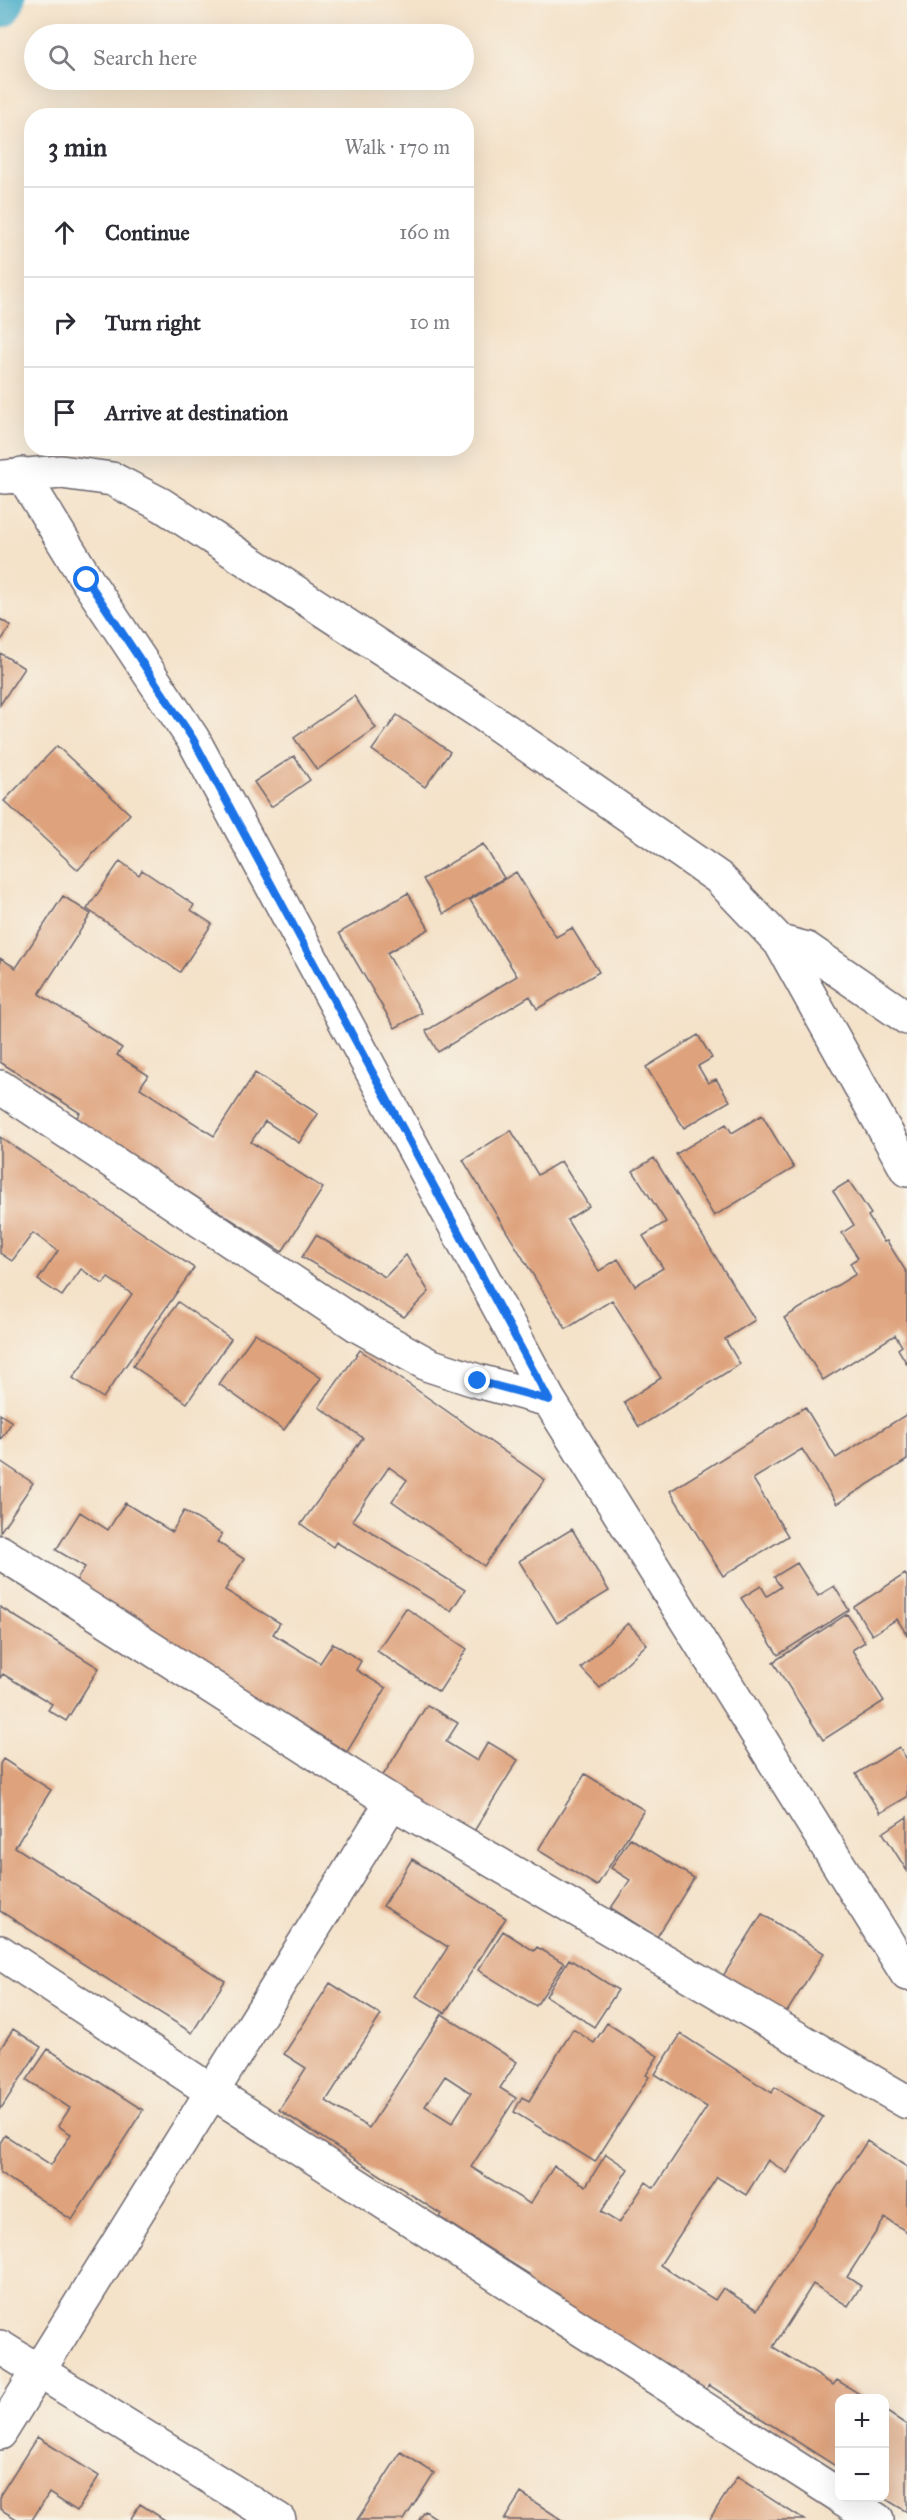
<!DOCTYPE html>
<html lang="en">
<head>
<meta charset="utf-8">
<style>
  body { margin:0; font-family:"IM FELL Great Primer",serif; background:#f2f2f3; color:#2b2b33 }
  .controls { position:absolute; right:18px; bottom:18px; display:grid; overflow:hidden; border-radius:12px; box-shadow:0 6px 24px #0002 }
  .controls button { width:54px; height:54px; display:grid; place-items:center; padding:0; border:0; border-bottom:2px solid #e1e1e2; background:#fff; color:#2b2b33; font:30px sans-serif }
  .stop { position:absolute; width:18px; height:18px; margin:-14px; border:4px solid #1a73e8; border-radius:50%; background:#fff }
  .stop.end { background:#1a73e8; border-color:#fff; box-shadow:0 2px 6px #0008 }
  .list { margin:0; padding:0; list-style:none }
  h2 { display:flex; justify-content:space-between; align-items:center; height:78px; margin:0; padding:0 24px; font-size:26px }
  h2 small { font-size:20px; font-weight:400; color:#7c7c81 }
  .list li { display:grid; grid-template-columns:39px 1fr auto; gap:18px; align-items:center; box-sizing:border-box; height:90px; padding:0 24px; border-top:2px solid #e1e1e2 }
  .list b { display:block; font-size:22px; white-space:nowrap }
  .list em { font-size:20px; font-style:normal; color:#7c7c81 }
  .icon { flex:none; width:33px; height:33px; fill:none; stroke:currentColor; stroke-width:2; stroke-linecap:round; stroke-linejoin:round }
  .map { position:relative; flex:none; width:907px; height:2520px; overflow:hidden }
  .search { position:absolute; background:#fff; box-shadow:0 6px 24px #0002; left:24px; top:24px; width:450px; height:66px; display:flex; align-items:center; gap:15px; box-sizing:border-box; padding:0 21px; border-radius:33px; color:#7c7c81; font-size:22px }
  .panel { position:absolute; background:#fff; box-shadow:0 6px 24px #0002; left:24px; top:108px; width:450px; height:348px; border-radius:24px }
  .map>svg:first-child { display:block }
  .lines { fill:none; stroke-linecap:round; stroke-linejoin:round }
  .canal { stroke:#4aadca; stroke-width:42 }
  .building { fill:#dea27b; fill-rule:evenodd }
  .minor-casing { stroke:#6c656d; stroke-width:36 }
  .minor { stroke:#fff; stroke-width:33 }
  .route { stroke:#1a73e8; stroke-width:8 }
</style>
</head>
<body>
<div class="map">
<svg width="907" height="2520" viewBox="0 0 907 2520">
  <rect width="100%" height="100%" fill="#f7f3e8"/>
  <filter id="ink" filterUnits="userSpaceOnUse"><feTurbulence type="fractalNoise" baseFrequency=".0167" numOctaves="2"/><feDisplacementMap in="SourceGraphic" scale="12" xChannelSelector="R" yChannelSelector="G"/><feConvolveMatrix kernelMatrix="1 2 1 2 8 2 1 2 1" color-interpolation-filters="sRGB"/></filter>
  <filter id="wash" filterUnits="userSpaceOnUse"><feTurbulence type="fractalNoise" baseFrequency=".008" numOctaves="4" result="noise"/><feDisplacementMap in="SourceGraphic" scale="24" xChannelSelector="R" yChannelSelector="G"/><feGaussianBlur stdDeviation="1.35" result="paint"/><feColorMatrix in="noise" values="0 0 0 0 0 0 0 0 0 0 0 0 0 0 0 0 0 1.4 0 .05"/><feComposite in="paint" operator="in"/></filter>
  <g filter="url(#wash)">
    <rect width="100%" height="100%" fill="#f4e2c9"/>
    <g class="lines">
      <path class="canal" d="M 0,7 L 4,0"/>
    </g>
    <g id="blocks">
      <path class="building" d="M 0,619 L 11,626 L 0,642 Z
        M 0,653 L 24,668 L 0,705 Z
        M 354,696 L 376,728 L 317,770 L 294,738 Z
        M 397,715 L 450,752 L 425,787 L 372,750 Z
        M 57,746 L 130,814 L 78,870 L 4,801 Z
        M 294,756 L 310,780 L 271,807 L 254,782 Z
        M 483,844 L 504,878 L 444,914 L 423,879 Z
        M 120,861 L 139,875 L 142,870 L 194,905 L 191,910 L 212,924 L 180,972 L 87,909 Z
        M 516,872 L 556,937 L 572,928 L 599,972 L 537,1009 L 530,996 L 438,1052 L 426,1031 L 517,976 L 470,900 Z
        M 408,893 L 429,929 L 387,953 L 422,1013 L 395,1028 L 339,933 Z
        M 63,896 L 91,914 L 39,994 L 122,1048 L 117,1055 L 148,1075 L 140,1088 L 214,1136 L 255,1073 L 318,1114 L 299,1143 L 265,1121 L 251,1142 L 323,1188 L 282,1252 L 75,1119 L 80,1113 L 0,1062 L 0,958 L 16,968 Z
        M 698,1035 L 712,1058 L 698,1066 L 708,1083 L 716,1079 L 730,1101 L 684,1128 L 646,1067 Z
        M 762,1115 L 794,1168 L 714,1216 L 676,1154 L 726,1124 L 732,1133 Z
        M 511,1130 L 538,1175 L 561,1161 L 589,1206 L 567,1220 L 599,1271 L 618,1259 L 635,1286 L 663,1268 L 643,1236 L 666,1222 L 633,1171 L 654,1158 L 755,1320 L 725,1339 L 740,1364 L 639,1427 L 624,1402 L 661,1378 L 612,1300 L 566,1329 L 463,1160 Z
        M 0,1137 L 194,1268 L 103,1398 L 73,1378 L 132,1294 L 108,1278 L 103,1284 L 81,1269 L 62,1296 L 38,1280 L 58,1251 L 33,1233 L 12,1261 L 0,1253 Z
        M 849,1181 L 871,1214 L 868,1216 L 884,1242 L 887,1241 L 907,1273 L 907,1364 L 898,1349 L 902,1346 L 895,1335 L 823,1380 L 784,1318 L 856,1274 L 850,1263 L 858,1258 L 842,1233 L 854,1225 L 833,1191 Z
        M 316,1235 L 385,1277 L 406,1255 L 429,1292 L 404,1317 L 302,1257 Z
        M 178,1302 L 231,1339 L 187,1403 L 133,1366 Z
        M 255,1333 L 321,1378 L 284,1430 L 219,1384 Z
        M 360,1350 L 545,1480 L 484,1566 L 392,1501 L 407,1480 L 389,1467 L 352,1520 L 465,1590 L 451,1611 L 336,1542 L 333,1547 L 301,1524 L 363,1438 L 319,1407 Z
        M 805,1407 L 836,1458 L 907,1414 L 907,1460 L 837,1504 L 802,1449 L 753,1479 L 788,1536 L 723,1576 L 670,1491 Z
        M 0,1414 L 12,1422 L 0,1440 Z
        M 0,1461 L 33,1483 L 0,1532 Z
        M 125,1503 L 172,1532 L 184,1511 L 222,1534 L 217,1542 L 244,1559 L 225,1590 L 280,1623 L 273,1634 L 320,1663 L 333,1643 L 361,1661 L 356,1670 L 386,1688 L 347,1752 L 74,1584 L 85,1567 L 56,1550 L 80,1512 L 108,1530 Z
        M 572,1529 L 609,1591 L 557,1623 L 519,1561 Z
        M 797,1563 L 818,1596 L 834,1586 L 849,1610 L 778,1655 L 741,1598 L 761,1586 L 767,1596 L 781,1587 L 774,1577 Z
        M 905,1574 L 907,1577 L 907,1635 L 897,1619 L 872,1635 L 854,1607 Z
        M 0,1607 L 99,1668 L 66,1721 L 48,1710 L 52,1704 L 3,1674 L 0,1678 Z
        M 406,1608 L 467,1649 L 439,1692 L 377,1651 Z
        M 847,1614 L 865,1642 L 852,1650 L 884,1701 L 823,1740 L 773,1662 Z
        M 628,1623 L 647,1644 L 600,1688 L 581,1668 Z
        M 427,1705 L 458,1723 L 446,1742 L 477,1761 L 488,1742 L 518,1760 L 473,1833 L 382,1777 Z
        M 899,1747 L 907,1759 L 907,1797 L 880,1813 L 856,1774 Z
        M 3,1759 L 51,1790 L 15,1847 L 225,1981 L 192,2033 L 0,1911 L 0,1764 Z
        M 585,1774 L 644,1810 L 597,1886 L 538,1850 Z
        M 907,1817 L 907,1871 L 883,1833 Z
        M 630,1838 L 694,1878 L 657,1937 L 611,1908 L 630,1880 L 611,1868 Z
        M 412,1859 L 506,1918 L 445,2013 L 416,1996 L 448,1947 L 383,1906 Z
        M 762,1914 L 824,1953 L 785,2015 L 723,1976 Z
        M 503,1931 L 534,1951 L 537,1947 L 564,1963 L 536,2006 L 478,1970 Z
        M 569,1959 L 618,1990 L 594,2027 L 546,1996 Z
        M 330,1983 L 381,2015 L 326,2101 L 369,2128 L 442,2014 L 517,2062 L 500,2088 L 516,2098 L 471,2167 L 530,2204 L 554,2166 L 586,2186 L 606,2154 L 628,2169 L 601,2212 L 619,2223 L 646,2182 L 654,2188 L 707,2107 L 655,2074 L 681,2034 L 772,2093 L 775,2087 L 823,2117 L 787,2173 L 768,2160 L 746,2195 L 717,2177 L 660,2265 L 715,2300 L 723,2288 L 757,2310 L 867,2141 L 907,2167 L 907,2232 L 885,2218 L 847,2277 L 861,2286 L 848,2306 L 813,2284 L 773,2347 L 833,2385 L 837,2380 L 866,2398 L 840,2398 L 840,2469 L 709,2385 L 705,2391 L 523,2284 L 529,2274 L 439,2217 L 441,2214 L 279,2110 L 306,2068 L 284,2054 ZM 445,2076 L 471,2093 L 452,2123 L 425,2106 Z
        M 607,2023 L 658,2056 L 646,2075 L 649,2077 L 595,2162 L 514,2112 L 522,2097 L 529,2101 L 573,2029 L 594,2043 Z
        M 13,2029 L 41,2047 L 0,2110 L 0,2049 Z
        M 48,2049 L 143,2110 L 72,2220 L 0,2173 L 0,2143 L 5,2135 L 51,2165 L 71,2134 L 58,2126 L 70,2108 L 27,2080 Z
        M 884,2410 L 907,2425 L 907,2512 L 884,2498 Z
        M 37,2437 L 99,2476 L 77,2511 L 49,2493 L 32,2520 L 18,2520 L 0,2509 L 0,2495 Z
        M 401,2452 L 434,2473 L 404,2520 L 357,2520 Z
        M 737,2477 L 804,2520 L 709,2520 Z
        M 521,2493 L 562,2520 L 504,2520 Z
        M 140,2504 L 165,2520 L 130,2520 Z
        M 425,2511 L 439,2520 L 419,2520 Z"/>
    </g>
  </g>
  <g filter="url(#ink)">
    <use href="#blocks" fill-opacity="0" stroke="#6c656d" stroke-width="1.5"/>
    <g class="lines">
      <g class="minor-casing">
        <path id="minor" d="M 22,474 L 87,580 L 193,739 L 549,1400 L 907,1974
          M 5,477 L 61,472 L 112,479 L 162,505 L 481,713 L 719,878 L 780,942 L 807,949 L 907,1018
          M 780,942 L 907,1170
          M 0,1087 L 357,1325 L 429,1365 L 478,1381 L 549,1400
          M 0,1552 L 392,1802 L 907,2102
          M 0,1952 L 211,2091 L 840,2496
          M 0,2347 L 279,2520
          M 0,2433 L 392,1802
          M 842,2498 L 877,2520"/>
      </g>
      <use href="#minor" class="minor"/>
    </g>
  </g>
  <g class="lines" filter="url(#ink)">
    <path class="route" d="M 87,580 L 193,739 L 549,1400 L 478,1381"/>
  </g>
</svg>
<div class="controls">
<button>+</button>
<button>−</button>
</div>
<div class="stop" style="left:87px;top:580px"></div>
<div class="stop end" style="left:478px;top:1381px"></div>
<div class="search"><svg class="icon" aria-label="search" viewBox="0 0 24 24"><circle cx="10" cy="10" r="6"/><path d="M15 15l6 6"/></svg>Search here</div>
<section class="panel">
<h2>3 min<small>Walk · 170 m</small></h2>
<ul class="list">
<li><svg class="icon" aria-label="ahead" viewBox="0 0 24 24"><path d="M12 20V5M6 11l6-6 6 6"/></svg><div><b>Continue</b></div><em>160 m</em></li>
<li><svg class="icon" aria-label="right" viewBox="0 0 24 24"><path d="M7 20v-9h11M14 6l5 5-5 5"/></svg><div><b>Turn right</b></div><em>10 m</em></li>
<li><svg class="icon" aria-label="arrive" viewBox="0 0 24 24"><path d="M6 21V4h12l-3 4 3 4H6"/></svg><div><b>Arrive at destination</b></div></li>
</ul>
</section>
</div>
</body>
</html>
